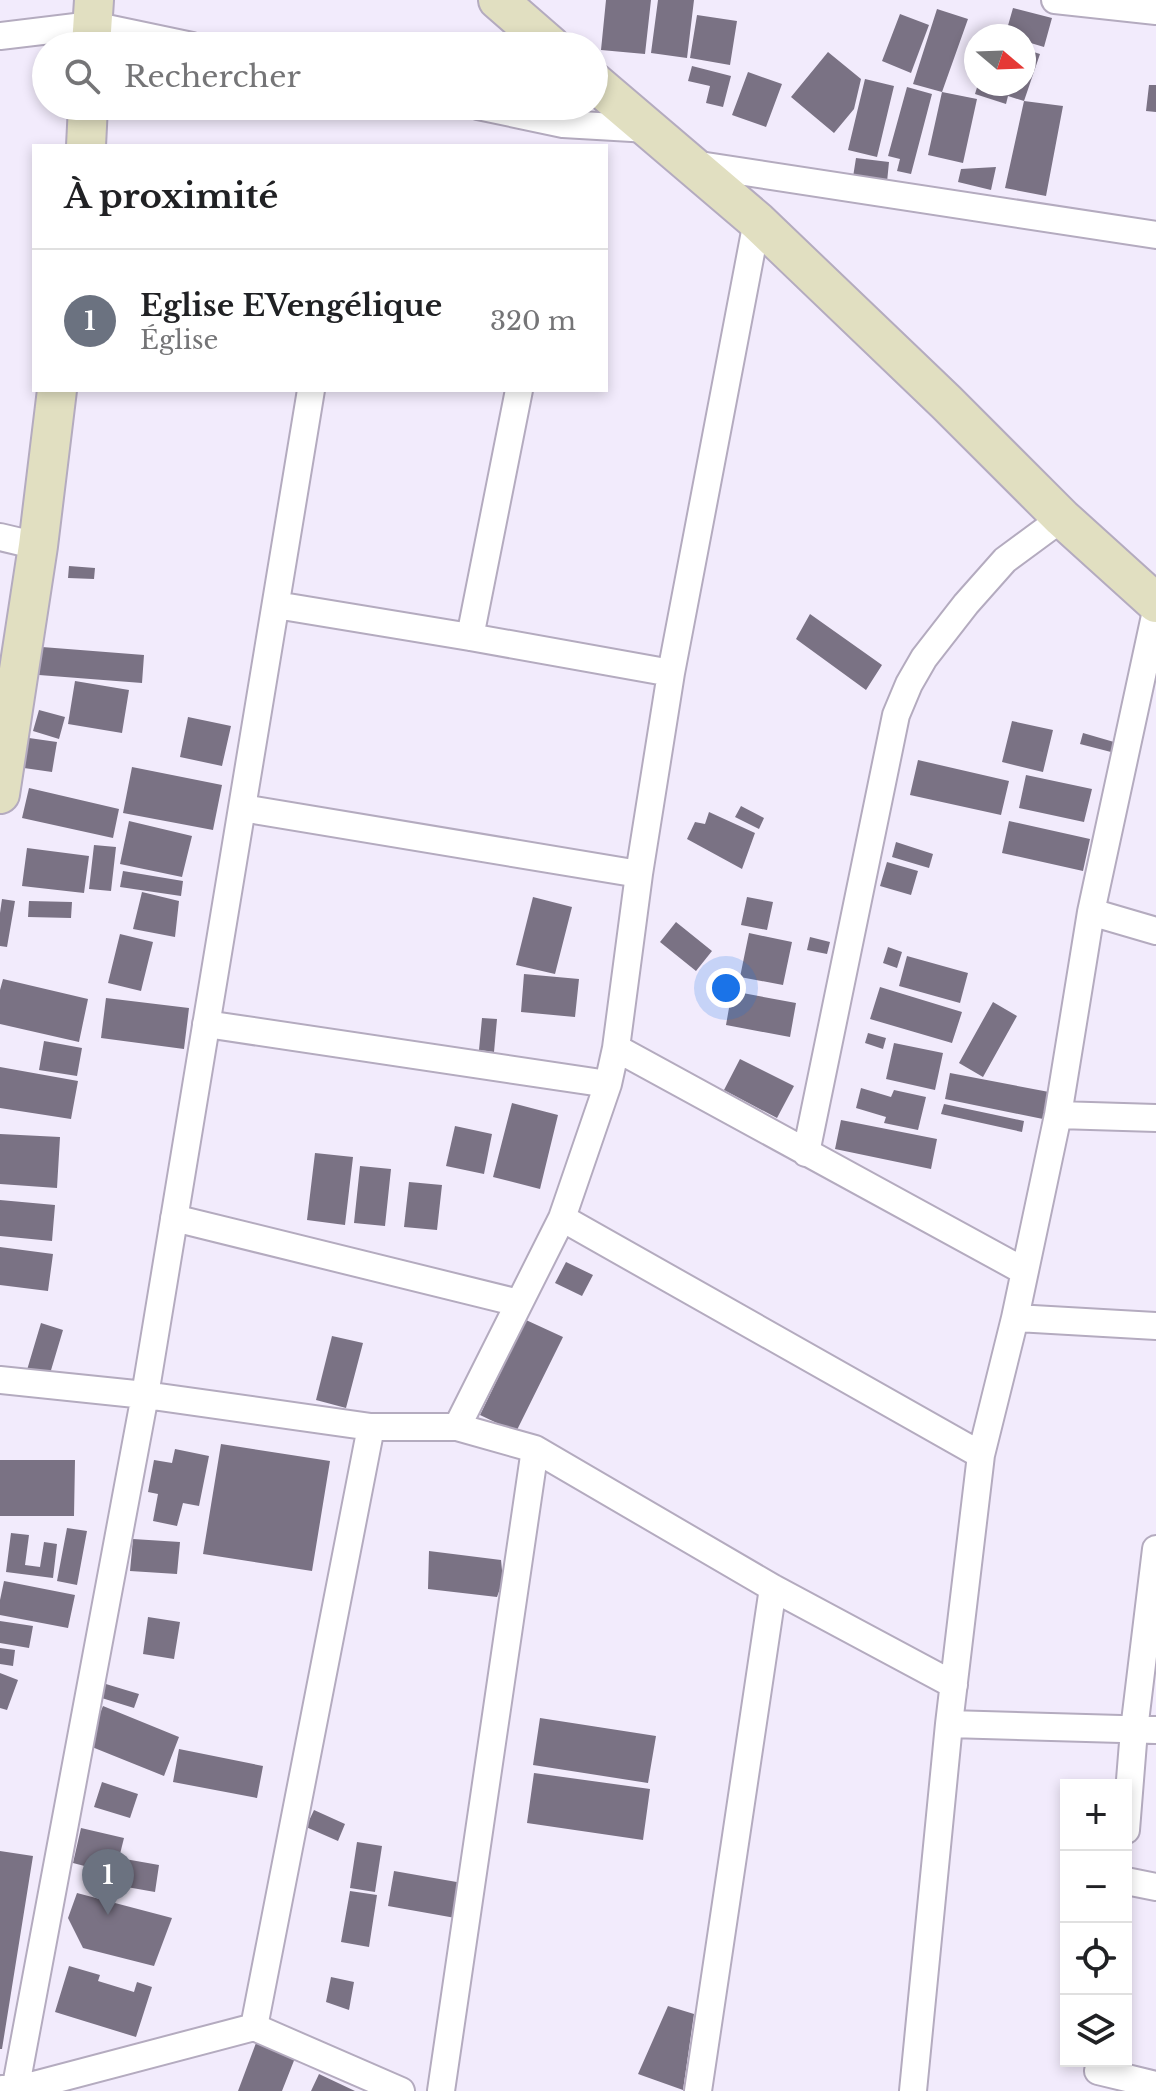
<!DOCTYPE html>
<html lang="fr">
<head>
<meta charset="utf-8">
<style>
  body { margin:0; font-family:"Libre Baskerville",serif; background:#f2f2f2; color:#202124 }
  .controls { position:absolute; right:24px; bottom:24px; display:grid; overflow:hidden; border-radius:0px; box-shadow:0 4px 12px #0003 }
  .controls button { width:72px; height:72px; display:grid; place-items:center; padding:0; border:0; border-bottom:2px solid #e0e0e0; background:#fff; color:#202124; font:40px sans-serif }
  .compass { position:absolute; left:964px; top:24px; width:72px; height:72px; border-radius:50%; background:#fff; box-shadow:0 4px 12px #0003; rotate:109deg }
  .you { position:absolute; left:726px; top:988px; width:28px; height:28px; margin:-20px; border:6px solid #fff; border-radius:50%; background:#1a73e8; box-shadow:0 0 0 12px #1a73e833 }
  .badge { display:grid; place-items:center; width:52px; height:52px; border-radius:50%; background:#807a1f; color:#fff; font-size:26px; font-weight:700 }
  .pin { position:absolute; translate:-50% -66px; filter:drop-shadow(0 2px 4px #0008) }
  .pin::after { content:''; position:absolute; top:42px; width:28px; height:24px; background:inherit; clip-path:polygon(0 0,100% 0,50% 100%) }
  .list { margin:0; padding:0; list-style:none }
  h2 { display:flex; justify-content:space-between; align-items:center; height:104px; margin:0; padding:0 32px; font-size:34px }
  h2 small { font-size:26px; font-weight:400; color:#757577 }
  .list li { display:grid; grid-template-columns:52px 1fr auto; gap:24px; align-items:center; box-sizing:border-box; height:144px; padding:0 32px; border-top:2px solid #e0e0e0 }
  .list b { display:block; font-size:30px; white-space:nowrap }
  .list p { margin:0; font-size:26px; white-space:nowrap; color:#757577 }
  .list em { font-size:26px; font-style:normal; color:#757577 }
  .icon { flex:none; width:44px; height:44px; fill:none; stroke:currentColor; stroke-width:2; stroke-linecap:round; stroke-linejoin:round }
  .map { position:relative; flex:none; width:1156px; height:2091px; overflow:hidden }
  .search { position:absolute; background:#fff; box-shadow:0 4px 12px #0003; left:32px; top:32px; width:576px; height:88px; display:flex; align-items:center; gap:20px; box-sizing:border-box; padding:0 28px; border-radius:44px; color:#757577; font-size:30px }
  .panel { position:absolute; background:#fff; box-shadow:0 4px 12px #0003; left:32px; top:144px; width:576px; height:248px; border-radius:0px }
  .map>svg:first-child { display:block }
  .building { fill:#7a7284 }
  .lines { fill:none; stroke-linecap:round; stroke-linejoin:round }
  .street-casing { stroke:#b4abbf; stroke-width:30 }
  .secondary-casing { stroke:#b4abbf; stroke-width:42 }
  .street { stroke:#fff; stroke-width:26 }
  .secondary { stroke:#e1dfc1; stroke-width:38 }
</style>
</head>
<body>
<div class="map">
<svg width="1156" height="2091" viewBox="0 0 1156 2091">
  <rect width="100%" height="100%" fill="#f2ebfc"/>
  <path class="building" d="M 606,0 L 651,0 L 645,54 L 601,50 Z
    M 658,0 L 694,0 L 687,58 L 651,53 Z
    M 1013,8 L 1052,18 L 1044,47 L 1024,41 L 1024,36 L 1005,36 Z
    M 937,9 L 968,19 L 942,92 L 913,84 Z
    M 900,14 L 929,25 L 911,73 L 882,61 Z
    M 697,15 L 737,21 L 730,65 L 690,58 Z
    M 1024,49 L 1040,54 L 1024,101 L 1008,96 L 1006,104 L 975,94 L 978,84 L 1024,84 Z
    M 828,52 L 861,79 L 854,109 L 834,133 L 791,97 Z
    M 692,66 L 731,76 L 723,107 L 706,103 L 710,86 L 688,81 Z
    M 748,72 L 782,84 L 766,127 L 732,115 Z
    M 865,79 L 894,86 L 877,157 L 848,150 Z
    M 1149,85 L 1156,85 L 1156,112 L 1146,111 Z
    M 907,87 L 932,94 L 911,174 L 897,171 L 900,159 L 888,156 Z
    M 942,92 L 977,99 L 963,163 L 928,155 Z
    M 1024,101 L 1063,106 L 1046,196 L 1005,188 Z
    M 856,158 L 889,162 L 887,182 L 853,177 Z
    M 996,167 L 991,190 L 958,182 L 961,169 Z
    M 69,566 L 95,568 L 94,579 L 68,578 Z
    M 810,614 L 882,665 L 866,690 L 796,639 Z
    M 42,647 L 144,655 L 142,683 L 39,675 Z
    M 75,681 L 129,690 L 122,733 L 68,724 Z
    M 39,710 L 65,717 L 59,739 L 33,731 Z
    M 188,717 L 231,726 L 222,766 L 180,757 Z
    M 1012,721 L 1053,730 L 1043,772 L 1002,762 Z
    M 1083,733 L 1114,742 L 1111,752 L 1080,744 Z
    M 29,738 L 57,742 L 52,772 L 24,768 Z
    M 918,760 L 1009,781 L 1001,815 L 910,795 Z
    M 132,767 L 222,785 L 213,830 L 123,813 Z
    M 1026,775 L 1092,789 L 1084,822 L 1019,808 Z
    M 29,788 L 119,809 L 113,838 L 22,818 Z
    M 741,806 L 764,818 L 759,829 L 735,817 Z
    M 709,812 L 755,833 L 742,869 L 687,839 L 695,822 L 705,824 Z
    M 129,821 L 192,836 L 182,877 L 120,864 Z
    M 1009,821 L 1090,839 L 1083,871 L 1002,853 Z
    M 896,842 L 933,854 L 929,868 L 892,857 Z
    M 94,845 L 116,847 L 111,891 L 89,889 Z
    M 27,848 L 89,856 L 84,893 L 22,886 Z
    M 887,862 L 918,871 L 911,895 L 880,886 Z
    M 123,871 L 183,881 L 181,896 L 120,887 Z
    M 142,892 L 179,901 L 175,937 L 133,929 Z
    M 533,897 L 572,907 L 555,974 L 516,965 Z
    M 747,897 L 773,902 L 767,930 L 741,925 Z
    M 2,899 L 15,901 L 7,947 L 0,946 L 0,913 Z
    M 29,901 L 72,902 L 71,918 L 28,917 Z
    M 676,922 L 712,951 L 696,971 L 660,942 Z
    M 749,933 L 792,942 L 783,985 L 740,977 Z
    M 120,934 L 153,942 L 141,991 L 108,983 Z
    M 810,937 L 830,942 L 827,954 L 807,950 Z
    M 888,947 L 902,952 L 897,968 L 883,963 Z
    M 907,956 L 968,973 L 960,1003 L 899,986 Z
    M 524,974 L 579,979 L 575,1017 L 521,1012 Z
    M 3,979 L 88,999 L 79,1042 L 0,1024 L 0,990 Z
    M 880,987 L 962,1012 L 952,1043 L 870,1019 Z
    M 732,991 L 796,1003 L 790,1037 L 726,1025 Z
    M 106,998 L 189,1008 L 184,1049 L 101,1038 Z
    M 993,1002 L 1017,1016 L 983,1077 L 959,1063 Z
    M 482,1018 L 497,1019 L 494,1052 L 479,1050 Z
    M 868,1033 L 886,1038 L 883,1049 L 865,1043 Z
    M 44,1041 L 82,1048 L 77,1076 L 39,1070 Z
    M 894,1043 L 943,1053 L 935,1090 L 886,1079 Z
    M 740,1059 L 794,1086 L 777,1118 L 724,1090 Z
    M 0,1067 L 78,1081 L 71,1119 L 0,1108 Z
    M 950,1073 L 1049,1092 L 1043,1119 L 945,1099 Z
    M 861,1088 L 891,1097 L 894,1090 L 926,1097 L 918,1130 L 884,1123 L 886,1117 L 856,1108 Z
    M 512,1103 L 558,1115 L 540,1189 L 493,1177 Z
    M 944,1104 L 1024,1121 L 1022,1132 L 941,1114 Z
    M 841,1120 L 937,1139 L 931,1169 L 835,1149 Z
    M 455,1126 L 492,1134 L 484,1174 L 446,1166 Z
    M 0,1134 L 60,1137 L 57,1188 L 0,1184 Z
    M 315,1153 L 353,1157 L 345,1225 L 307,1220 Z
    M 360,1166 L 391,1169 L 385,1226 L 354,1223 Z
    M 409,1182 L 442,1185 L 437,1230 L 404,1227 Z
    M 0,1200 L 55,1205 L 52,1241 L 0,1236 Z
    M 0,1247 L 53,1254 L 48,1291 L 0,1285 Z
    M 566,1262 L 593,1275 L 582,1296 L 555,1283 Z
    M 526,1320 L 563,1337 L 516,1432 L 480,1415 Z
    M 41,1323 L 63,1330 L 49,1377 L 27,1370 Z
    M 332,1336 L 363,1343 L 346,1408 L 316,1400 Z
    M 221,1444 L 330,1461 L 312,1571 L 203,1554 Z
    M 175,1449 L 209,1456 L 199,1506 L 183,1503 L 177,1526 L 153,1521 L 158,1494 L 148,1492 L 154,1460 L 172,1463 Z
    M 0,1460 L 75,1460 L 74,1516 L 0,1516 Z
    M 67,1528 L 87,1531 L 77,1585 L 57,1581 Z
    M 11,1533 L 29,1535 L 25,1565 L 40,1567 L 44,1542 L 57,1544 L 53,1578 L 6,1572 Z
    M 133,1539 L 180,1542 L 177,1574 L 130,1571 Z
    M 429,1551 L 501,1560 L 503,1580 L 497,1597 L 428,1589 Z
    M 4,1581 L 75,1595 L 68,1628 L 0,1615 L 0,1600 Z
    M 148,1617 L 180,1622 L 174,1659 L 143,1654 Z
    M 0,1621 L 33,1626 L 29,1648 L 0,1643 Z
    M 0,1648 L 15,1650 L 13,1666 L 0,1664 Z
    M 0,1673 L 18,1680 L 7,1710 L 0,1708 Z
    M 96,1681 L 139,1694 L 134,1708 L 92,1695 Z
    M 103,1706 L 179,1737 L 164,1776 L 87,1745 Z
    M 540,1718 L 656,1736 L 648,1783 L 533,1765 Z
    M 179,1749 L 263,1766 L 257,1798 L 173,1782 Z
    M 534,1773 L 650,1789 L 643,1840 L 527,1823 Z
    M 102,1782 L 138,1794 L 130,1818 L 94,1807 Z
    M 314,1810 L 345,1824 L 338,1841 L 306,1827 Z
    M 81,1828 L 124,1838 L 115,1874 L 73,1863 Z
    M 357,1842 L 382,1846 L 375,1892 L 350,1888 Z
    M 0,1851 L 33,1856 L 2,2049 L 0,2049 Z
    M 125,1859 L 159,1865 L 155,1892 L 121,1886 Z
    M 394,1871 L 468,1884 L 461,1919 L 388,1906 Z
    M 350,1891 L 377,1895 L 369,1947 L 341,1942 Z
    M 77,1893 L 172,1918 L 154,1966 L 83,1948 L 68,1918 Z
    M 69,1966 L 100,1975 L 98,1981 L 134,1992 L 137,1982 L 152,1987 L 136,2037 L 55,2012 Z
    M 331,1977 L 354,1982 L 349,2010 L 326,2002 Z
    M 668,2006 L 694,2014 L 683,2090 L 638,2074 Z
    M 256,2043 L 295,2058 L 282,2091 L 238,2091 Z
    M 319,2074 L 355,2091 L 311,2091 Z"/>
  <g class="lines">
    <g class="street-casing">
      <path id="street" d="M 1055,0 L 1156,11
        M 0,36 L 92,25 L 192,46
        M 478,106 L 563,124 L 649,129
        M 693,164 L 1156,235
        M 0,537 L 38,546
        M 276,605 L 470,637 L 671,673
        M 470,637 L 519,390
        M 242,808 L 639,874
        M 1091,912 L 1156,931
        M 206,1024 L 608,1084
        M 616,1048 L 1024,1271
        M 1058,1115 L 1156,1118
        M 806,1153 L 896,715 L 909,684 L 924,658 L 966,604 L 1005,560 L 1062,518
        M 174,1218 L 519,1303
        M 562,1218 L 981,1455
        M 1015,1318 L 1156,1326
        M 0,1380 L 145,1395 L 371,1427 L 457,1427 L 535,1449 L 773,1588 L 954,1685
        M 457,1427 L 562,1218 L 608,1084 L 616,1048 L 639,874 L 671,673 L 757,221
        M 949,1724 L 1156,1730
        M 1126,1830 L 1134,1730 L 1156,1549
        M 1126,1881 L 1156,1887
        M 254,2027 L 371,1427
        M 1098,2071 L 1156,2085
        M 2,2089 L 15,2090 L 254,2027 L 401,2091
        M 15,2091 L 145,1395 L 311,390
        M 441,2091 L 535,1449
        M 698,2091 L 773,1588
        M 913,2091 L 949,1724 L 981,1455 L 1015,1318 L 1058,1115 L 1091,912 L 1156,611"/>
    </g>
    <g class="secondary-casing">
      <path id="secondary" d="M 498,0 L 551,46
        M 91,46 L 94,0
        M 594,82 L 757,221 L 946,402 L 1062,518 L 1156,603
        M 86,146 L 88,106
        M 0,794 L 38,546 L 57,390"/>
    </g>
    <use href="#street" class="street"/>
    <use href="#secondary" class="secondary"/>
  </g>
</svg>
<div class="controls">
<button>+</button>
<button>−</button>
<button><svg class="icon" aria-label="locate" viewBox="0 0 24 24"><circle cx="12" cy="12" r="6"/><path d="M12 2v4M12 18v4M2 12h4M18 12h4"/></svg></button>
<button><svg class="icon" aria-label="layers" viewBox="0 0 24 24"><path d="M12 4l9 5-9 5-9-5zM3 14l9 5 9-5"/></svg></button>
</div>
<svg class="compass" viewBox="-18 -18 36 36"><path d="M0-13l5 13h-10z" fill="#e53935"/><path d="M0 13l5-13h-10z" fill="#757577"/></svg>
<div class="you"></div>
<div class="pin badge" style="left:108px;top:1915px;background:#6b7280">1</div>
<div class="search"><svg class="icon" aria-label="search" viewBox="0 0 24 24"><circle cx="10" cy="10" r="6"/><path d="M15 15l6 6"/></svg>Rechercher</div>
<section class="panel">
<h2>À proximité<small></small></h2>
<ul class="list">
<li><span class="badge" style="background:#6b7280">1</span><div><b>Eglise EVengélique</b><p>Église</p></div><em>320 m</em></li>
</ul>
</section>
</div>
</body>
</html>
